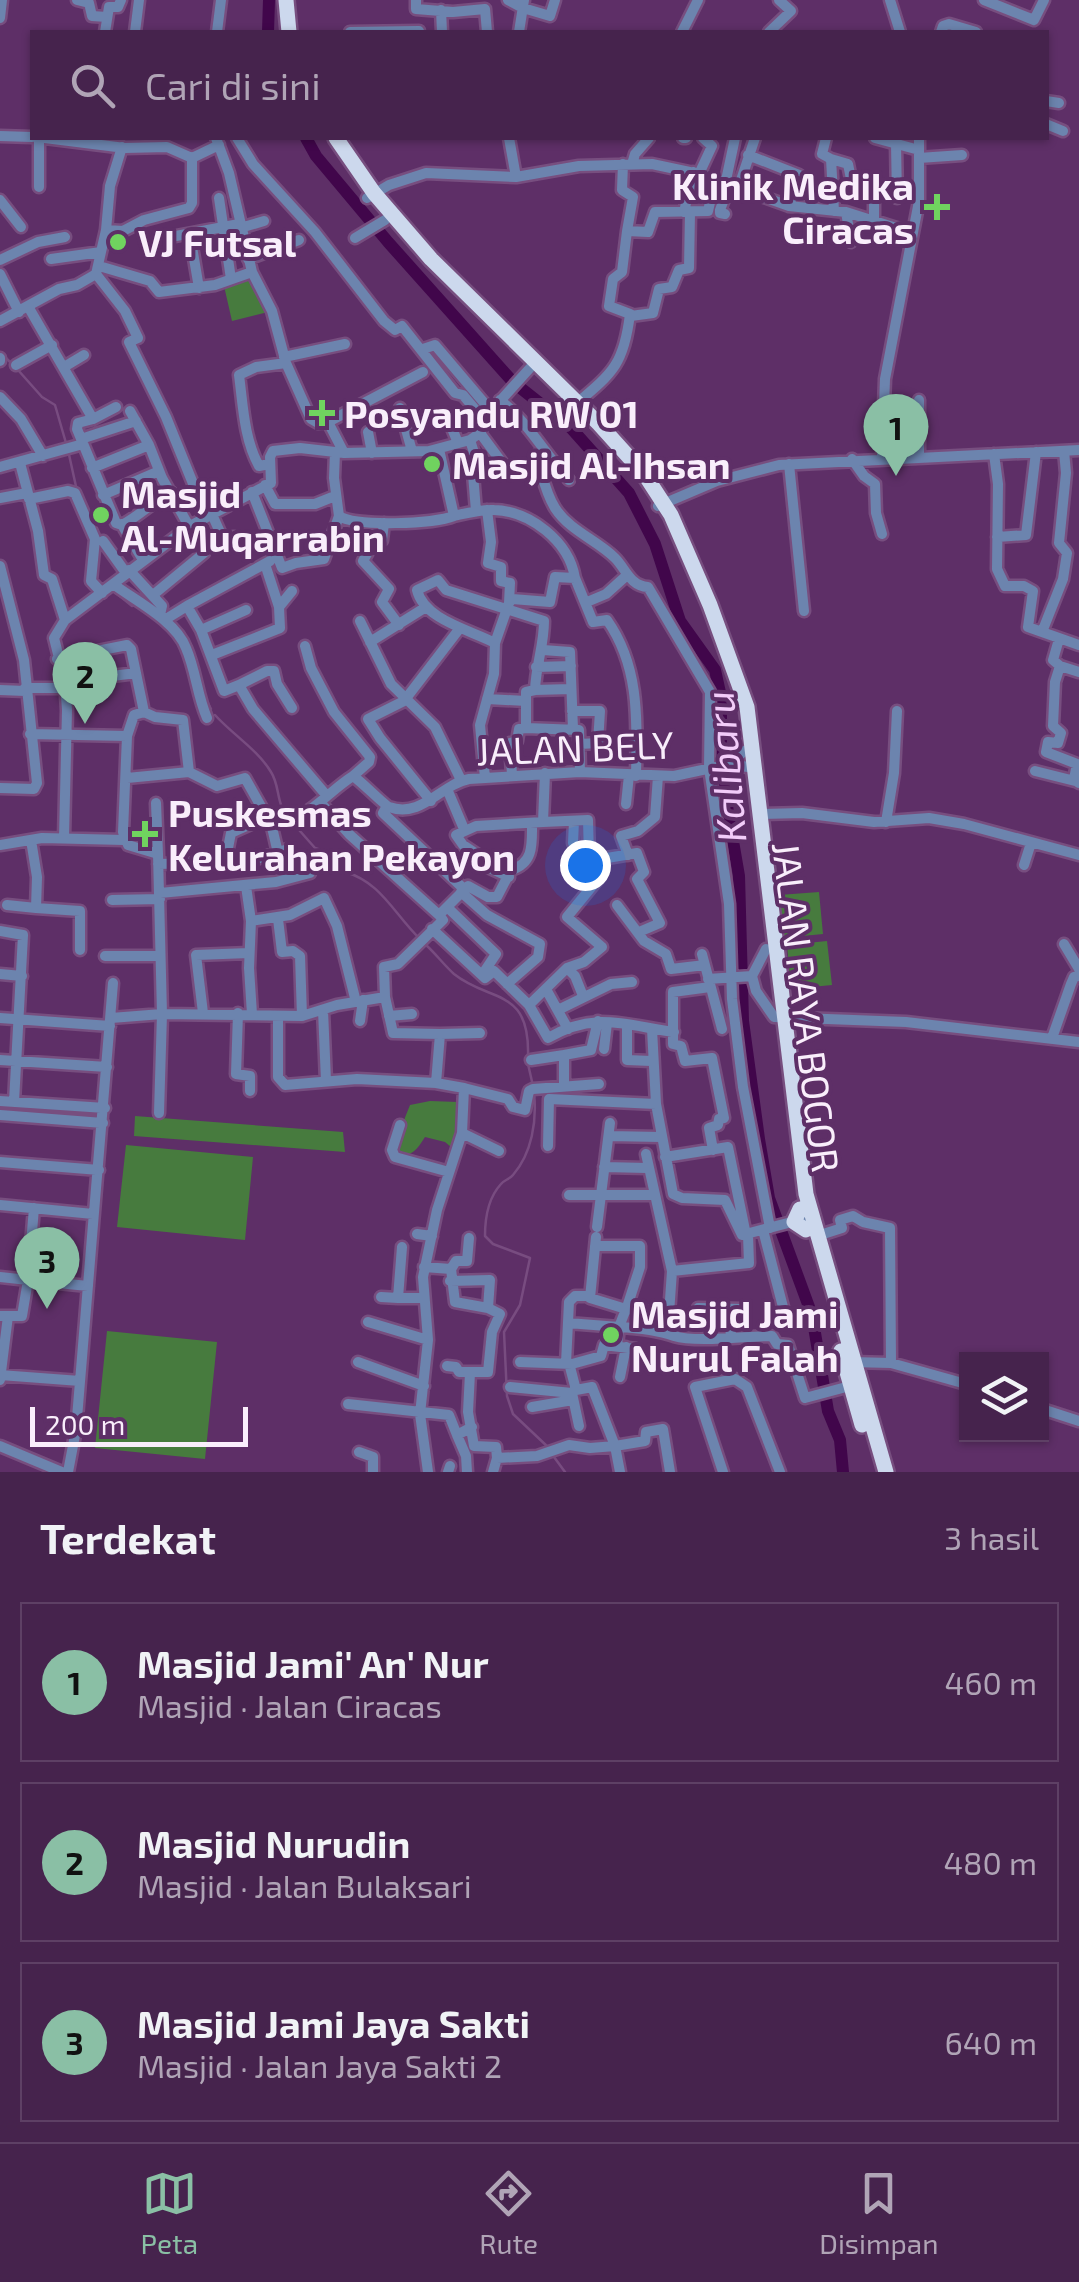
<!DOCTYPE html>
<html lang="id">
<head>
<meta charset="utf-8">
<style>
  body { margin:0; font-family:"Exo 2",sans-serif; background:#4d2b54; color:#f1f3f6 }
  .controls { position:absolute; right:30px; bottom:30px; display:grid; overflow:hidden; border-radius:0px; box-shadow:0 2px 8px #0004 }
  .controls button { width:90px; height:90px; display:grid; place-items:center; padding:0; border:0; border-bottom:2px solid #5e4065; background:#46234d; color:#f1f3f6; font:50px sans-serif }
  .scale { position:absolute; left:30px; bottom:25px; width:218px; box-sizing:border-box; padding-left:10px; border:5px solid #f9eefb; border-top:0; font-size:28px; line-height:35px; white-space:nowrap; color:#f9eefb; -webkit-text-stroke:8px #5e2f67; paint-order:stroke }
  .you { position:absolute; left:585px; top:865px; width:35px; height:35px; margin:-25px; border:8px solid #fff; border-radius:50%; background:#1a73e8; box-shadow:0 0 0 15px #1a73e833 }
  .badge { display:grid; place-items:center; width:65px; height:65px; border-radius:50%; background:#8abfa5; color:#111; font-size:32px; font-weight:700 }
  .pin { position:absolute; translate:-50% -82px; filter:drop-shadow(0 2px 5px #0008) }
  .pin::after { content:''; position:absolute; top:52px; width:35px; height:30px; background:inherit; clip-path:polygon(0 0,100% 0,50% 100%) }
  .list { margin:0; padding:0; list-style:none }
  h2 { display:flex; justify-content:space-between; align-items:center; height:130px; margin:0; padding:0 40px; font-size:42px }
  h2 small { font-size:32px; font-weight:400; color:#b0a4b6 }
  .list li { display:grid; grid-template-columns:65px 1fr auto; gap:30px; align-items:center; box-sizing:border-box; height:160px; margin:0 20px 20px; padding:0 20px; border:2px solid #5e4065; border-radius:0px }
  .list b { display:block; font-size:38px; white-space:nowrap }
  .list p { margin:0; font-size:32px; white-space:nowrap; color:#b0a4b6 }
  .list em { font-size:32px; font-style:normal; color:#b0a4b6 }
  .icon { flex:none; width:55px; height:55px; fill:none; stroke:currentColor; stroke-width:2; stroke-linecap:round; stroke-linejoin:round }
  .map { position:relative; flex:none; width:1079px; height:1472px; overflow:hidden }
  .search { position:absolute; background:#46234d; box-shadow:0 2px 8px #0004; left:30px; right:30px; top:30px; height:110px; display:flex; align-items:center; gap:25px; box-sizing:border-box; padding:0 35px; border-radius:0px; color:#b0a4b6; font-size:38px }
  .sheet { height:670px; background:#46234d }
  nav { display:flex; justify-content:space-around; align-items:center; box-sizing:border-box; height:140px; border-top:2px solid #5e4065; background:#46234d; font-size:28px; color:#b0a4b6 }
  nav a { display:grid; justify-items:center; gap:5px }
  nav .on { color:#8abfa5 }
  .map>svg:first-child { display:block }
  .green { fill:#477b3e }
  .lines { fill:none; stroke-linecap:round; stroke-linejoin:round }
  .stream { stroke:#784c80; stroke-width:2.5 }
  .river { stroke:#41064b; stroke-width:12 }
  .minor-casing { stroke:#774e7f; stroke-width:15 }
  .highway-casing { stroke:#774e7f; stroke-width:20 }
  .minor { stroke:#6c84ae; stroke-width:10 }
  .highway { stroke:#ccd8ed; stroke-width:15 }
  .poi-dot { fill:#70d35f; stroke:#5e2f67; stroke-width:4 }
  .labels { text-anchor:middle; dominant-baseline:central; stroke-width:8; stroke-linejoin:round; paint-order:stroke }
  .poi-label { font-size:38px; font-weight:bold; fill:#f9eefb; stroke:#5e2f67; text-anchor:start }
  .street-label { font-size:38px; fill:#f9eefb; stroke:#5e2f67 }
  .water-label { font-size:40px; font-style:italic; fill:#f2ccf9; stroke:#5e2f67 }
</style>
</head>
<body>
<div class="map">
<svg width="1079" height="1472" viewBox="0 0 1079 1472">
  <rect width="100%" height="100%" fill="#5e2f67"/>
  <path class="green" d="M 251,275 L 268,312 L 232,321 L 224,286 Z
    M 819,892 L 823,934 L 783,938 L 779,895 Z
    M 827,941 L 832,985 L 791,989 L 787,945 Z
    M 430,1101 L 458,1102 L 461,1131 L 451,1147 L 445,1142 L 425,1137 C 415,1153 410,1158 390,1155 L 410,1105 Z
    M 135,1116 L 343,1132 L 345,1152 L 134,1136 Z
    M 126,1145 L 253,1157 L 245,1240 L 117,1227 Z
    M 107,1331 L 217,1342 L 205,1459 L 95,1448 Z"/>
  <g class="lines">
    <path class="stream" d="M 0,352 L 12,364
      M 18,370 L 42,397 L 55,405 L 66,443
      M 68,450 L 77,491
      M 92,521 L 99,536
      M 110,588 L 132,606 L 136,605
      M 176,625 L 184,632 L 192,651
      M 205,697 L 211,709
      M 215,715 C 232,734 258,750 271,772 C 280,786 276,802 287,816
      M 292,822 L 315,848 L 339,856 L 345,872 C 381,882 394,914 420,939
      M 426,945 C 436,954 444,965 454,974 C 490,1003 530,987 528,1056
      M 528,1064 L 533,1086
      M 534,1093 C 537,1121 532,1153 513,1175 C 510,1179 504,1180 501,1184 C 488,1198 485,1218 485,1236 L 493,1244 L 530,1258 L 520,1305 L 504,1332 L 507,1396 L 513,1414 L 549,1448
      M 554,1457 L 565,1472"/>
    <path class="river" d="M 268,32 L 269,0
      M 306,138 L 316,156 L 388,242 L 513,382 L 571,428 L 629,493 L 655,544 L 680,621 L 715,670 L 721,697 L 721,771 L 739,876 L 743,1021 L 759,1139 L 769,1198 L 812,1315 L 828,1411 L 840,1440 L 843,1472"/>
    <g class="minor-casing">
      <path id="minor" d="M 77,0 L 89,3 L 92,16 L 107,17
        M 416,0 L 416,9 L 453,12 L 485,9 L 487,32
        M 508,0 L 523,8 L 550,16 L 555,0
        M 890,0 L 900,32
        M 984,0 L 1034,20 L 1044,0
        M 441,10 L 442,32
        M 0,18 L 2,0
        M 105,32 L 109,7 L 118,7 L 121,0
        M 135,32 L 139,0
        M 217,32 L 221,0
        M 350,32 L 419,31
        M 519,32 L 524,0
        M 682,32 L 698,0
        M 769,32 L 791,11 L 779,0
        M 941,32 L 943,26 L 949,24 L 976,32
        M 1046,101 L 1059,103
        M 1046,124 L 1063,131
        M 0,136 L 32,137
        M 39,138 L 39,187
        M 45,138 L 125,148 L 167,147 L 192,158 L 219,145
        M 216,138 L 229,173 L 252,272 L 272,311 L 286,363 L 311,419 L 318,423 L 328,422 L 344,453
        M 237,138 L 253,164 L 315,232 L 384,321 L 395,330 L 402,326 L 455,393 L 463,395 L 484,420
        M 509,138 L 516,177
        M 683,138 L 686,138
        M 826,138 L 822,154 L 831,159 L 834,211
        M 875,138 L 919,150
        M 896,144 L 897,198
        M 748,155 L 799,175 L 789,206
        M 919,158 L 962,155
        M 831,159 L 848,164 L 853,189 L 874,191 L 874,219
        M 623,164 L 622,190 L 633,197 L 627,231 L 648,232 L 655,212 L 708,211 L 715,181
        M 632,164 L 635,154 L 649,138
        M 699,174 L 712,146 L 703,138
        M 725,185 L 735,138
        M 738,189 L 755,138
        M 219,198 L 231,279
        M 367,198 L 389,185 L 426,173 L 516,177 L 579,166 L 652,164 L 699,174 L 789,206 L 846,212 L 912,233
        M 0,200 L 21,227
        M 684,212 L 693,172
        M 846,212 L 851,242
        M 725,214 L 720,213 L 720,210 L 729,186
        M 240,228 L 264,221
        M 106,230 L 123,231 L 144,220 L 189,208 L 192,203 L 192,158
        M 190,235 L 199,288
        M 176,236 L 239,224
        M 355,238 L 385,220
        M 51,259 L 101,252
        M 248,259 L 299,240
        M 0,260 L 38,242 L 65,237
        M 99,266 L 150,281 L 159,292 L 215,285 L 252,272
        M 0,274 L 19,312
        M 96,274 L 125,311 L 138,338 L 129,342 L 166,417 L 194,486 L 203,494 L 223,539 L 234,537
        M 29,308 L 93,419 L 78,423 L 77,429 L 116,523 L 122,525 L 143,560
        M 631,316 L 653,313 L 659,289 L 672,287 L 679,270 L 689,268 L 690,213
        M 0,321 L 59,289 L 77,285 L 96,274 L 106,230 L 110,186 L 122,147
        M 423,349 L 435,345 L 491,411
        M 284,357 L 345,344
        M 0,358 L 0,361
        M 16,365 L 52,345
        M 64,367 L 84,355
        M 0,397 L 21,419 L 43,456
        M 500,400 C 528,422 544,453 569,480
        M 919,400 L 919,457
        M 577,403 C 614,372 624,363 630,314 L 609,306 L 613,279 L 622,272 L 627,231
        M 400,408 L 412,451
        M 130,411 L 149,445 L 162,478 L 204,553 L 153,595
        M 447,416 L 458,443
        M 93,419 L 116,407
        M 328,422 L 423,372
        M 404,422 L 422,416
        M 379,423 L 402,414
        M 368,432 L 372,453
        M 480,433 L 503,464
        M 81,439 L 136,421
        M 470,440 L 476,459 L 473,474 L 476,511
        M 542,450 L 536,456 C 542,473 545,492 555,508 C 570,531 597,540 615,558 C 626,569 630,586 648,587 L 710,692 L 709,768 L 729,904 L 732,999 L 743,1087 L 770,1228
        M 1064,451 L 1066,473 L 1059,543 L 1067,553 L 1063,579 L 1042,632 L 1079,645
        M 335,452 L 334,478 L 339,516
        M 994,454 L 998,484 L 997,569 L 1005,586 L 1024,586 L 1033,591 L 1028,627 L 1042,632
        M 882,458 L 885,379 L 919,201 L 919,138
        M 852,459 L 864,476 L 875,484 L 876,513 L 882,534
        M 20,463 L 38,531 L 44,575 L 52,579 L 65,620
        M 270,464 L 259,466 C 244,439 243,405 239,375 L 256,367 L 286,363
        M 789,464 L 804,611
        M 0,467 L 83,444
        M 92,468 L 149,445
        M 265,485 L 275,504 L 315,504 L 335,496
        M 252,492 L 282,568 L 296,563 L 324,559 L 339,516
        M 103,495 L 159,471
        M 0,498 L 27,493
        M 29,499 L 68,491 L 75,493 L 95,539 L 91,581 L 102,593
        M 658,506 L 717,481 L 779,465 L 1079,450
        M 487,510 L 491,542 L 488,563 L 501,567 L 501,581 L 510,583 L 509,603
        M 339,516 C 356,527 434,524 454,516 L 439,449
        M 454,516 C 467,513 481,509 494,510 C 530,511 569,541 575,578
        M 384,523 L 382,540 L 373,543 L 363,561 L 389,589 L 382,602 L 399,625
        M 122,525 C 142,514 152,502 171,492
        M 997,537 L 1026,535 L 1036,452
        M 103,541 L 126,573
        M 0,566 L 24,660 L 37,783 L 34,789 L 0,788
        M 129,570 L 162,606 L 160,615 L 166,619 L 187,606 L 201,630 L 224,691 L 239,685 L 253,709 L 327,796
        M 113,584 C 136,601 176,621 186,648 C 196,671 197,695 207,718
        M 587,602 L 606,594 L 626,576
        M 187,606 L 270,561
        M 279,607 L 292,591
        M 360,621 L 391,684 L 435,727 L 461,780
        M 201,630 L 246,610
        M 1059,639 L 1053,660 L 1060,666 L 1055,682 L 1053,726 L 1061,733 L 1058,743 L 1048,742 L 1046,752 L 1077,764 L 1074,779 L 1079,783
        M 370,642 L 426,607
        M 495,643 C 471,630 424,620 417,590 L 438,580 L 446,590 L 544,621 C 544,646 536,664 535,690 L 526,692 L 526,728 L 519,729 L 517,741 L 510,743 L 512,775
        M 305,646 L 311,668 L 334,712 L 370,757 L 369,762 L 353,776
        M 543,650 L 570,652 L 573,729
        M 212,655 L 280,628 L 279,607 L 265,564
        M 57,659 L 127,645 L 131,649 L 144,712 L 134,715 L 127,736 L 123,832 L 128,845 L 158,854 L 162,1014 L 159,1113
        M 1060,666 L 1079,672
        M 536,667 L 571,666
        M 65,682 L 136,673
        M 239,685 L 267,671 L 274,671 L 277,684 L 292,708
        M 25,688 L 66,688
        M 0,690 L 25,691
        M 535,690 L 571,689
        M 487,699 L 526,701
        M 572,711 L 600,711 L 598,743 L 580,744
        M 144,712 L 155,717 L 183,720 L 189,772
        M 526,728 L 579,730 L 580,772
        M 30,734 L 127,736
        M 730,764 L 744,751 L 752,749
        M 1035,771 L 1075,781
        M 127,778 L 189,772 L 217,786 L 245,778 L 267,817 L 271,823 C 304,825 327,792 353,776 C 362,782 384,805 389,807 C 422,819 441,784 469,779 L 580,772 L 674,776 L 730,764 L 754,768
        M 485,778 L 480,725 L 494,674 L 495,643 L 509,603 L 512,599 L 550,602 L 555,577 L 575,578 L 593,622 L 607,620 C 640,667 637,720 636,776
        M 447,789 L 464,829
        M 431,801 L 380,738 L 368,719 L 404,701 L 460,628
        M 320,802 L 349,834 L 439,915
        M 156,803 L 158,854
        M 626,804 L 629,775
        M 387,806 L 383,813 L 464,889
        M 759,814 L 802,813 L 874,822 L 929,818 L 964,824 L 1079,855
        M 886,822 L 894,773 L 897,711
        M 271,823 L 278,853
        M 64,838 L 67,710 L 65,682 L 54,638 L 65,620 L 190,526 L 271,483 L 270,457 L 273,451 L 300,448 L 344,453 L 429,451 L 470,440 L 480,433 L 491,411 L 530,368
        M 31,840 L 37,877 L 36,908 L 80,911 L 80,950
        M 573,843 L 574,821
        M 0,845 L 42,838 L 124,840
        M 628,855 L 621,836 L 638,831 L 655,817 L 658,776
        M 226,858 L 228,864 L 237,865 L 288,849
        M 226,858 L 231,833 L 267,817
        M 589,861 L 637,853 L 644,872 L 637,879 L 660,923 L 639,932
        M 158,864 L 203,863 L 226,858
        M 1024,865 L 1031,843
        M 509,877 L 479,863 L 478,855 L 463,845 L 456,835 L 476,826 L 543,822 L 545,773
        M 246,886 L 251,921
        M 461,892 L 487,915 L 540,944 L 538,957 L 507,984
        M 160,893 L 276,882 L 310,873 L 315,857
        M 112,900 L 160,899
        M 7,905 L 36,908
        M 617,905 L 644,941 L 666,954 L 671,969 L 705,965
        M 447,907 L 496,954 L 482,975
        M 278,919 L 282,952 L 293,951 L 300,956 L 302,1016
        M 432,929 L 485,978 L 494,971 L 529,1005 L 548,1038 C 594,1011 624,1025 674,1032
        M 0,931 L 23,935 L 14,1102
        M 1064,944 L 1079,969
        M 766,949 L 752,976 L 756,991 L 774,1017 L 906,1022 L 1079,1042
        M 702,954 L 722,1029
        M 105,956 L 159,956
        M 567,968 L 575,976 L 583,996
        M 0,974 L 22,976
        M 708,979 L 752,976
        M 710,987 L 673,992 L 673,1044 L 681,1046 L 685,1061 L 712,1058 L 724,1118 L 719,1119 L 718,1125 L 709,1128 L 713,1150
        M 547,991 L 568,1029
        M 529,1005 L 567,968 L 584,962 L 602,947 L 567,917 L 598,879 L 589,857 L 588,820 L 543,822
        M 323,1010 L 326,1081
        M 558,1010 L 611,984 L 632,982
        M 203,1013 L 196,955 L 249,953
        M 238,1013 L 236,1074 L 250,1076 L 250,1091
        M 252,1014 L 249,968 L 251,921 L 290,915 L 324,898 L 337,926 L 356,1002
        M 389,1016 L 412,1014
        M 278,1017 L 278,1077 L 285,1085 L 357,1079 L 436,1083
        M 0,1018 L 110,1026
        M 111,1018 L 162,1014 L 302,1016 L 337,1005 L 385,997
        M 360,1021 L 363,1000
        M 627,1025 L 627,1060 L 651,1061
        M 652,1029 L 656,1104 L 673,1194 L 682,1198 L 725,1200 L 742,1235 L 811,1217
        M 440,1034 L 480,1033
        M 1052,1038 L 1071,984 L 1074,977 L 1079,976
        M 604,1049 L 607,1023
        M 0,1060 L 107,1067
        M 531,1060 L 564,1055
        M 564,1085 L 564,1055 L 591,1050 L 598,1021
        M 464,1088 L 508,1099 L 513,1107 L 525,1110 L 529,1091 L 533,1089 L 599,1084
        M 0,1101 L 105,1108
        M 0,1115 L 103,1123
        M 400,1125 L 392,1150 L 395,1157 L 449,1172
        M 462,1133 L 499,1151
        M 609,1136 L 660,1137
        M 548,1146 L 549,1099 L 656,1104
        M 665,1157 L 728,1147 L 746,1235
        M 0,1162 L 99,1170
        M 604,1167 L 647,1168
        M 569,1195 L 653,1195
        M 0,1205 L 93,1214
        M 597,1227 L 610,1123
        M 763,1230 L 783,1307
        M 417,1234 L 432,1236
        M 817,1236 L 842,1228 L 840,1220 L 853,1216 L 863,1222 L 890,1228 L 891,1363
        M 596,1237 L 590,1298 L 626,1309 L 669,1314 L 672,1271 L 646,1154
        M 595,1246 L 640,1246 L 640,1267 L 627,1307
        M 402,1247 L 398,1298 L 423,1298
        M 424,1267 L 451,1269 L 455,1302 L 488,1308
        M 451,1269 L 456,1261 L 467,1261 L 469,1238
        M 672,1271 L 749,1263 L 748,1235
        M 0,1277 L 28,1280 L 34,1208
        M 381,1297 L 398,1298
        M 698,1308 L 742,1309
        M 626,1309 L 619,1327 C 639,1328 657,1330 674,1336 C 697,1343 747,1336 772,1336 L 777,1344 L 788,1345 L 805,1398 L 850,1386
        M 729,1310 L 731,1338
        M 0,1316 L 22,1316 L 28,1280 L 88,1286
        M 368,1322 L 428,1340
        M 568,1323 L 619,1327 L 617,1345
        M 358,1362 L 424,1386
        M 520,1362 L 572,1364 L 601,1356 L 604,1345 L 636,1349
        M 851,1362 L 891,1363 L 966,1384
        M 566,1363 L 569,1302 L 575,1296 L 589,1296
        M 569,1363 L 576,1390 L 572,1393 L 579,1426
        M 447,1366 L 456,1367 L 459,1372 L 488,1372 L 492,1332 L 500,1314 L 488,1308 L 490,1280 L 450,1281
        M 470,1373 L 468,1412 L 474,1446 L 496,1447 L 497,1458
        M 0,1375 L 80,1381
        M 620,1377 L 626,1347
        M 0,1380 L 8,1316
        M 510,1387 L 572,1393
        M 348,1404 L 449,1415 L 457,1435 L 472,1427
        M 532,1407 L 573,1400
        M 1042,1409 L 1079,1421
        M 457,1435 L 466,1456 L 467,1472
        M 0,1446 L 62,1472
        M 359,1452 L 373,1457 L 373,1472
        M 68,1472 L 76,1430 L 113,983
        M 428,1472 L 420,1414 L 428,1340 L 423,1277 L 437,1210 L 462,1133 L 464,1088 L 436,1083 L 440,1034 L 393,1033 L 385,997 L 384,967 L 398,964 L 443,920 L 439,915 L 468,886 L 488,897 L 497,897 L 511,870 C 534,863 532,844 532,823
        M 448,1472 L 450,1466
        M 493,1472 L 497,1458 L 537,1456 L 569,1445 L 590,1448 L 615,1446 L 592,1387 L 576,1390
        M 620,1472 L 615,1446 L 645,1441 L 646,1432 L 663,1429 L 670,1472
        M 723,1472 L 695,1387 L 735,1379 L 747,1387 L 780,1472"/>
    </g>
    <g class="highway-casing">
      <path id="highway" d="M 286,0 L 289,32
        M 336,138 L 374,193 L 431,259 L 599,424 L 645,475 L 671,515 L 710,605 L 747,707 L 806,1194 L 886,1472
        M 800,1209 L 794,1222 L 806,1230
        M 841,1351 L 862,1425"/>
    </g>
    <use href="#minor" class="minor"/>
    <use href="#highway" class="highway"/>
  </g>
  <g class="poi-dot">
    <path d="M932 192h10v10h10v10h-10v10h-10v-10h-10v-10h10z"/>
    <circle cx="118" cy="242" r="10"/>
    <path d="M317 398h10v10h10v10h-10v10h-10v-10h-10v-10h10z"/>
    <circle cx="432" cy="464" r="10"/>
    <circle cx="101" cy="515" r="10"/>
    <path d="M140 819h10v10h10v10h-10v10h-10v-10h-10v-10h10z"/>
    <circle cx="611" cy="1335" r="10"/>
  </g>
  <g class="labels">
    <g class="poi-label">
      <text x="914" y="185" text-anchor="end">Klinik Medika<tspan x="914" dy="44">Ciracas</tspan></text>
      <text x="138" y="242">VJ Futsal</text>
      <text x="344" y="413">Posyandu RW 01</text>
      <text x="452" y="464">Masjid Al-Ihsan</text>
      <text x="121" y="493">Masjid<tspan x="121" dy="44">Al-Muqarrabin</tspan></text>
      <text x="168" y="812">Puskesmas<tspan x="168" dy="44">Kelurahan Pekayon</tspan></text>
      <text x="631" y="1313">Masjid Jami<tspan x="631" dy="44">Nurul Falah</tspan></text>
    </g>
    <g class="street-label">
      <text transform="translate(575 747) rotate(-2)">JALAN BELY</text>
      <text transform="translate(807 1007) rotate(83)">JALAN RAYA BOGOR</text>
    </g>
    <g class="water-label">
      <text transform="translate(724 767) rotate(-95)">Kalibaru</text>
    </g>
  </g>
</svg>
<div class="controls">
<button><svg class="icon" aria-label="layers" viewBox="0 0 24 24"><path d="M12 4l9 5-9 5-9-5zM3 14l9 5 9-5"/></svg></button>
</div>
<div class="scale">200 m</div>
<div class="you"></div>
<div class="pin badge" style="left:896px;top:476px">1</div>
<div class="pin badge" style="left:85px;top:724px">2</div>
<div class="pin badge" style="left:47px;top:1309px">3</div>
<div class="search"><svg class="icon" aria-label="search" viewBox="0 0 24 24"><circle cx="10" cy="10" r="6"/><path d="M15 15l6 6"/></svg>Cari di sini</div>
</div>
<section class="sheet">
<h2>Terdekat<small>3 hasil</small></h2>
<ul class="list">
<li><span class="badge">1</span><div><b>Masjid Jami' An' Nur</b><p>Masjid · Jalan Ciracas</p></div><em>460 m</em></li>
<li><span class="badge">2</span><div><b>Masjid Nurudin</b><p>Masjid · Jalan Bulaksari</p></div><em>480 m</em></li>
<li><span class="badge">3</span><div><b>Masjid Jami Jaya Sakti</b><p>Masjid · Jalan Jaya Sakti 2</p></div><em>640 m</em></li>
</ul>
</section>
<nav>
<a class="on"><svg class="icon" aria-label="map" viewBox="0 0 24 24"><path d="M3 6l6-2 6 2 6-2v14l-6 2-6-2-6 2zM9 4v14M15 6v14"/></svg>Peta</a>
<a><svg class="icon" aria-label="directions" viewBox="0 0 24 24"><path d="M12 3l9 9-9 9-9-9zM9 14v-3h6M13 9l2 2-2 2"/></svg>Rute</a>
<a><svg class="icon" aria-label="saved" viewBox="0 0 24 24"><path d="M7 4h10v16l-5-4-5 4z"/></svg>Disimpan</a>
</nav>
</body>
</html>
